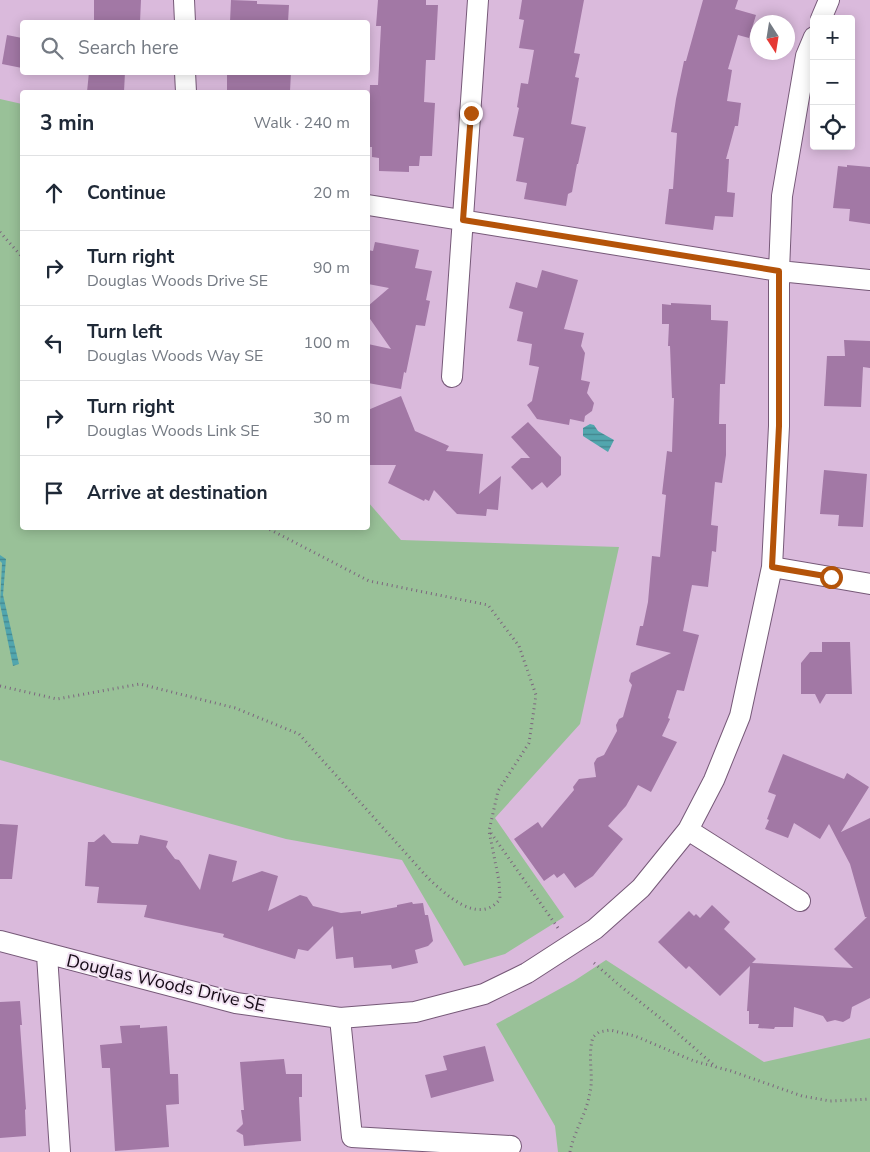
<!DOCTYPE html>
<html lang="en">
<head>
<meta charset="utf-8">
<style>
  body { margin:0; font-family:"Nunito Sans",sans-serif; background:#f6f6f7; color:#1f2937 }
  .controls { position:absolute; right:15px; top:15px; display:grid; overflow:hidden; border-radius:5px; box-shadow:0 2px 12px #0003 }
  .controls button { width:45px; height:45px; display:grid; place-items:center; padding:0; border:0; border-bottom:1px solid #e0e1e3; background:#fff; color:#1f2937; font:25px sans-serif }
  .compass { position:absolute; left:750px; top:15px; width:45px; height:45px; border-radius:50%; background:#fff; box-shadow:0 2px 12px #0003; rotate:168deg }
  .stop { position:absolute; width:15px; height:15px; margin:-11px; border:4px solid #b45309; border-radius:50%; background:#fff }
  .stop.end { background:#b45309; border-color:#fff; box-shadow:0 1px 5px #0008 }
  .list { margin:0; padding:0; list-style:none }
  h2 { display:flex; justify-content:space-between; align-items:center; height:65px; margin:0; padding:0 20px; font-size:21px }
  h2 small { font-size:16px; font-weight:400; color:#747a83 }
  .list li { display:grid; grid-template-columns:32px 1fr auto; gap:15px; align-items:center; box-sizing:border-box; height:75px; padding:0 20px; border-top:1px solid #e0e1e3 }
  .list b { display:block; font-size:19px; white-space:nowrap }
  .list p { margin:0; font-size:16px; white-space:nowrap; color:#747a83 }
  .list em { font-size:16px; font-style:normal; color:#747a83 }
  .icon { flex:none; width:28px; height:28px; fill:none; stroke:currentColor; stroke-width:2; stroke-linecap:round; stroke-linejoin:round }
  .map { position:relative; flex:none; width:870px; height:1152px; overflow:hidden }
  .search { position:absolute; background:#fff; box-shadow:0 2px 12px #0003; left:20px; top:20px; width:350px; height:55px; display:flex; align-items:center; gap:12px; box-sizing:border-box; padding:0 18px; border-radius:5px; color:#747a83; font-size:19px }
  .panel { position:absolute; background:#fff; box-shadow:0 2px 12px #0003; left:20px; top:90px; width:350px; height:440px; border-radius:5px }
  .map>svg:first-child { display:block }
  .grass { fill:#99c198 }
  .water { fill:url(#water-rules) }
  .building { fill:#a278a5 }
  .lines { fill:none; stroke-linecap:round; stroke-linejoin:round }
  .minor-casing { stroke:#765978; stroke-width:22 }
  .path { stroke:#7c667e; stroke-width:3; stroke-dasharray:1 4; stroke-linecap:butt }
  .minor { stroke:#fff; stroke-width:20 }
  .route { stroke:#b45309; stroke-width:6 }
  .labels { text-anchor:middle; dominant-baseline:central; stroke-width:4; stroke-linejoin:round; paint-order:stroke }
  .street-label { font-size:18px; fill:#150a16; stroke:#f1e1f2 }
</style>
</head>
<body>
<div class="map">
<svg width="870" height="1152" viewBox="0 0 870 1152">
  <defs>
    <pattern id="water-rules" width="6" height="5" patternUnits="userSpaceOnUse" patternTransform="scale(1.25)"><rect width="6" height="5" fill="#52a6ae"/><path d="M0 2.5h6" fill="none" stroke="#43858d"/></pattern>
  </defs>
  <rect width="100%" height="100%" fill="#dabadc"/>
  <path class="grass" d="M 0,99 L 22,104 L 22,528 L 368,528 L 368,502 L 401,540 L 619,547 L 580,724 L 495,818 L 564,917 L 505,954 L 464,966 L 402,860 L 286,839 L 0,760 Z
    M 606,960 L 764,1062 L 870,1038 L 870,1152 L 558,1152 L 555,1126 L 496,1024 L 574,981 Z"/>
  <path class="water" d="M 590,424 L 594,425 L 598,431 L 614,440 L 608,452 L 583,436 L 583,428 Z
    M 0,555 L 6,559 L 3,595 L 19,664 L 13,666 L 0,604 L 2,563 L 0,561 Z"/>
  <path class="building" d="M 94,0 L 141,0 L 140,22 L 94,22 Z
    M 231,0 L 257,1 L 257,4 L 289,5 L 288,22 L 230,22 Z
    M 378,0 L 426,0 L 426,5 L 438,5 L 435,60 L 426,60 L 424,102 L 435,103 L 432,156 L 420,156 L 419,166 L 409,166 L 409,172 L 379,171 L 379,158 L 372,157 L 372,147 L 368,147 L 370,85 L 378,85 L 381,26 L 376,26 Z
    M 522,0 L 584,0 L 574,53 L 580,54 L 575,77 L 579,78 L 571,124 L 586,127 L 578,164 L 577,164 L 572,192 L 568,194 L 566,206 L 524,199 L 527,183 L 516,181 L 524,138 L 513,136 L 519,108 L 517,107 L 521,83 L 528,84 L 534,50 L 519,48 L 524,20 L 519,19 Z
    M 703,0 L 738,0 L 735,9 L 756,15 L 749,38 L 738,35 L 728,69 L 732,70 L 727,101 L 741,103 L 738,126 L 735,126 L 726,159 L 729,159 L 727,192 L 735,193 L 733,217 L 715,216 L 713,230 L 665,224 L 669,189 L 673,189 L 677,133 L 671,132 L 676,99 L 684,61 L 686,61 Z
    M 7,35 L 22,38 L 22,68 L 2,64 Z
    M 89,72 L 125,72 L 124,92 L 87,92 Z
    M 227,72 L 291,72 L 290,91 L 254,90 L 253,92 L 227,92 Z
    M 847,165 L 870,167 L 870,224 L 849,221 L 850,209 L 833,208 L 838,166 L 847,167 Z
    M 375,242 L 419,250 L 415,268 L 432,271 L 426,300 L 430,301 L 425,326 L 416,325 L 406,373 L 404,372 L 401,389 L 368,383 L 368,344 L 391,349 L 368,316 L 368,306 L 389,288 L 368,284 L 368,250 L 373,251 Z
    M 542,270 L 578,280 L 564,329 L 584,333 L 581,346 L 585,353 L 581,380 L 590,382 L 587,393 L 594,403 L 592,411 L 585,416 L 584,422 L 570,419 L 569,425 L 537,419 L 527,405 L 532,401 L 539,367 L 529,365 L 532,344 L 517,341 L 523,312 L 509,308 L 516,282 L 537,288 Z
    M 671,303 L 711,305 L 711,320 L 728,321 L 725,384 L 720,384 L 719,424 L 726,424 L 726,455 L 722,483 L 715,482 L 711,525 L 718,526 L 716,552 L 712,551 L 708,587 L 692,585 L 683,631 L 699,635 L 684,691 L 677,690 L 668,718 L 670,719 L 662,736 L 677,742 L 651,792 L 638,785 L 626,806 L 608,826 L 623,839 L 593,876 L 575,888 L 564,873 L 557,878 L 554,874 L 544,881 L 514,839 L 538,822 L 542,828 L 574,790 L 573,787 L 579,779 L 596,777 L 594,763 L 597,758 L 604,755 L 617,731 L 616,725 L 619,719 L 623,717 L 632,685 L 629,681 L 631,673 L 671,653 L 636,645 L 640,626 L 643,626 L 648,602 L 652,556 L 660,557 L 666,495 L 662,494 L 667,451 L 672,452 L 674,398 L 672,398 L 670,346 L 668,346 L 669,324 L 662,324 L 662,304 L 671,305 Z
    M 844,340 L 870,341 L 870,368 L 863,367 L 861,407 L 824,406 L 827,356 L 845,356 Z
    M 401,396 L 415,431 L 449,446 L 446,451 L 483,454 L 479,494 L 501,476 L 498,510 L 487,509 L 486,516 L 457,514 L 434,490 L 429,501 L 425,499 L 424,501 L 388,483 L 396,465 L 368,465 L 368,410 Z
    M 528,422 L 561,457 L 561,475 L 547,488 L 542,482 L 532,490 L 511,467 L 521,458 L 530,458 L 511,437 Z
    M 824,470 L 867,474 L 863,527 L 838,526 L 839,515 L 820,514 Z
    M 822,642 L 850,642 L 852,694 L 826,694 L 820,704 L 815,694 L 801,694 L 801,663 L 810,652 L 822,652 Z
    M 783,754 L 844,779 L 847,773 L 869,787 L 841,832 L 870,818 L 870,998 L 852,1007 L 850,1018 L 843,1022 L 835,1020 L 827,1022 L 823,1016 L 794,1007 L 793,1027 L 775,1027 L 774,1029 L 758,1028 L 759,1024 L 749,1024 L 749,1011 L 747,1011 L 750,966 L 720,996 L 689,966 L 686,969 L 658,942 L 689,911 L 694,916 L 696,914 L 700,918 L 712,905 L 730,922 L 724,929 L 756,959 L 752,963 L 853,968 L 834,949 L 867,917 L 865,917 L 850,864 L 829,824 L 820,839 L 794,823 L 788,838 L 765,829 L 769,820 L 767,819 L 776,795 L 768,792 Z
    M 0,824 L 18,825 L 12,879 L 0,879 Z
    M 104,834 L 112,843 L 138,844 L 140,835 L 168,841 L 166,847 L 175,859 L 179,860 L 200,890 L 209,854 L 237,861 L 232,882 L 262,871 L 278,876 L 268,911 L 300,895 L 307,897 L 313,906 L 341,913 L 361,911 L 361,914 L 397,907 L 397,905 L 412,902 L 413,904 L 423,903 L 425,915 L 428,915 L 433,941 L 428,946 L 415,950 L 418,963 L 392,969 L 391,965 L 354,968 L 353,957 L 336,959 L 333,926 L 308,951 L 298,949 L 295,959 L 223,937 L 224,934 L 144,917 L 147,905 L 97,903 L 99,887 L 85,886 L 88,842 L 94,842 Z
    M 20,1001 L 22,1025 L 20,1025 L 26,1109 L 25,1110 L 26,1136 L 0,1138 L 0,1002 Z
    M 140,1025 L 140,1028 L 167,1026 L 170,1074 L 178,1074 L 179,1104 L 166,1105 L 169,1147 L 115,1151 L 110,1068 L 102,1068 L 100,1045 L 122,1043 L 120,1026 Z
    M 485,1046 L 494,1081 L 431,1098 L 425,1075 L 447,1070 L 443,1056 Z
    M 284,1059 L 286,1074 L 302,1074 L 302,1097 L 299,1097 L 301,1141 L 244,1146 L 243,1135 L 236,1131 L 243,1124 L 241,1110 L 244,1110 L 240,1062 Z"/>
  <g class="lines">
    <g class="minor-casing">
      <path id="minor" d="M 184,0 L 185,22
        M 821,19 L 829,0
        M 185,72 L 186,92
        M 368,205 L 779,271 L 870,280
        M 452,377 L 478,0
        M 772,567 L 870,584
        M 688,830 L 800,901
        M 0,941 L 236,1003 L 340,1018 L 415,1012 L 484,994 L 527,973 L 595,929 L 641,888 L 688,830 L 714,780 L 740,716 L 772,567 L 779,426 L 779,271 L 782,196 L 806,56 L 814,37
        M 47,955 L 60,1152
        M 340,1018 L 352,1137 L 511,1146"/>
    </g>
    <path class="path" d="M 0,232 L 22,257
      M 0,686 L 57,699 L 140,684 L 235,708 L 299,734 L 428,878 C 446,895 479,926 500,899 L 499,881 L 489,831 L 498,791 L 529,743 L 536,695 L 519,646 L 488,605 L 369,581 L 267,528
      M 491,833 L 558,928
      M 594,963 L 619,985 L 659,1017 L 716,1067
      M 570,1152 C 574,1131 587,1113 590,1092 C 594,1075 587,1057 593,1037 L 599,1032 L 610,1030 L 635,1036 L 694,1061 L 731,1071 L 802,1096 L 830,1101 L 870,1099"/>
    <use href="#minor" class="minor"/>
  </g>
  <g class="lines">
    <path class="route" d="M 471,113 L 463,220 L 779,271 L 779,426 L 772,567 L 831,577"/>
  </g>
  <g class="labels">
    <g class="street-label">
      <text transform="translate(166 983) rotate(13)">Douglas Woods Drive SE</text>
    </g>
  </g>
</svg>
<div class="controls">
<button>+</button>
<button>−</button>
<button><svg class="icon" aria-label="locate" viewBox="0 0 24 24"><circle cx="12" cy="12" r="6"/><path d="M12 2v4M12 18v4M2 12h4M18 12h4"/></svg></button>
</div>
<svg class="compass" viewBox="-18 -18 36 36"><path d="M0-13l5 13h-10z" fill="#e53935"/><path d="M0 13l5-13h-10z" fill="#747a83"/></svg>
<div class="stop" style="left:831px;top:577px"></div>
<div class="stop end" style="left:471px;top:113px"></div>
<div class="search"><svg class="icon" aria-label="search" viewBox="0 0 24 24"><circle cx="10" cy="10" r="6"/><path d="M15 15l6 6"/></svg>Search here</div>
<section class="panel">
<h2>3 min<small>Walk · 240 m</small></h2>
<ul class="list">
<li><svg class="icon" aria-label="ahead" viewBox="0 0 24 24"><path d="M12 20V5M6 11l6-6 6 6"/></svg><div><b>Continue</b></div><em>20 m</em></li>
<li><svg class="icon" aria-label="right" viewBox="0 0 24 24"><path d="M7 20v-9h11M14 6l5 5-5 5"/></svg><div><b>Turn right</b><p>Douglas Woods Drive SE</p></div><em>90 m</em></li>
<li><svg class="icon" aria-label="left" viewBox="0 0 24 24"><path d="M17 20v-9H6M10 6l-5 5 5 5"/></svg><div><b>Turn left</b><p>Douglas Woods Way SE</p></div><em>100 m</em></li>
<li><svg class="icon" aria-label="right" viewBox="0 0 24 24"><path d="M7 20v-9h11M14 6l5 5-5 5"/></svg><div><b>Turn right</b><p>Douglas Woods Link SE</p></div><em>30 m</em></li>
<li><svg class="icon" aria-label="arrive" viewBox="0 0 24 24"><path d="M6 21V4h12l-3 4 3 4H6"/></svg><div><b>Arrive at destination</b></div></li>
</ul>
</section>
</div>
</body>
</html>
